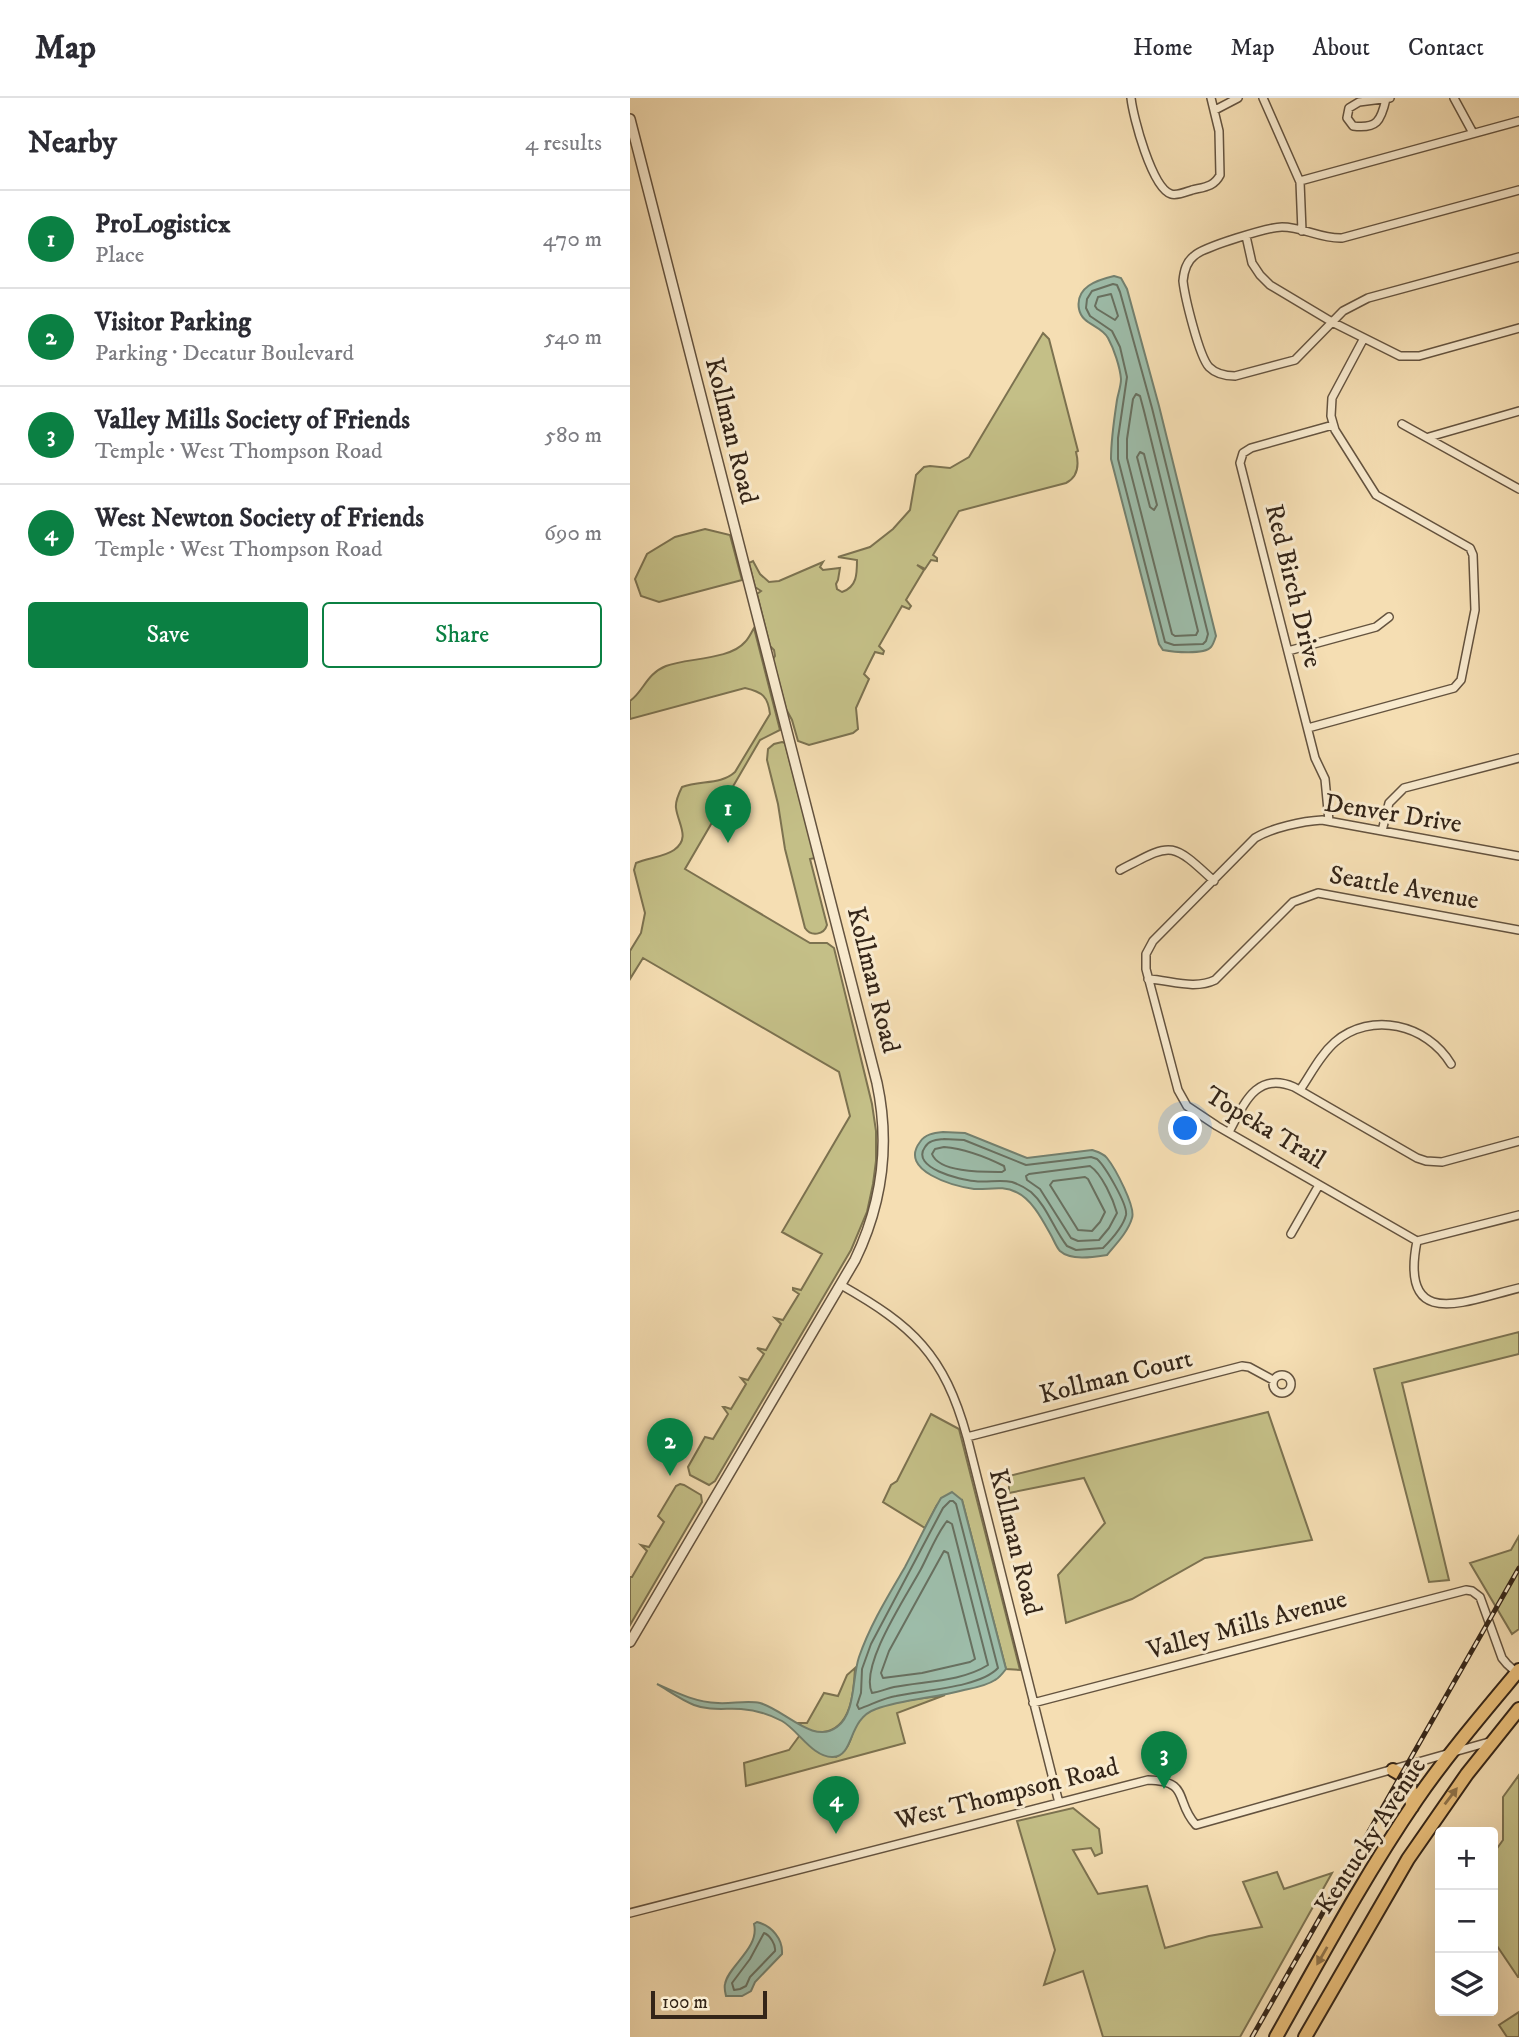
<!DOCTYPE html>
<html lang="en">
<head>
<meta charset="utf-8">
<style>
  body { margin:0; font-family:"IM FELL DW Pica",serif; background:#f2f2f3; color:#2b2b33 }
  .controls { position:absolute; right:21px; bottom:21px; display:grid; overflow:hidden; border-radius:7px; box-shadow:0 7px 28px #0002 }
  .controls button { width:63px; height:63px; display:grid; place-items:center; padding:0; border:0; border-bottom:2px solid #e1e1e2; background:#fff; color:#2b2b33; font:35px sans-serif }
  .scale { position:absolute; left:21px; bottom:18px; width:116px; box-sizing:border-box; padding-left:7px; border:4px solid #342518; border-top:0; font-size:19px; line-height:24px; white-space:nowrap; color:#342518; -webkit-text-stroke:5px #f8eace; paint-order:stroke }
  .you { position:absolute; left:556px; top:1031px; width:24px; height:24px; margin:-18px; border:5px solid #fff; border-radius:50%; background:#1a73e8; box-shadow:0 0 0 10px #1a73e833 }
  .badge { display:grid; place-items:center; width:46px; height:46px; border-radius:50%; background:#0b8043; color:#fff; font-size:23px; font-weight:700 }
  .pin { position:absolute; translate:-50% -58px; filter:drop-shadow(0 2px 4px #0008) }
  .pin::after { content:''; position:absolute; top:37px; width:24px; height:21px; background:inherit; clip-path:polygon(0 0,100% 0,50% 100%) }
  .list { margin:0; padding:0; list-style:none }
  h2 { display:flex; justify-content:space-between; align-items:center; height:91px; margin:0; padding:0 28px; font-size:30px }
  h2 small { font-size:23px; font-weight:400; color:#7c7c81 }
  .list li { display:grid; grid-template-columns:46px 1fr auto; gap:21px; align-items:center; box-sizing:border-box; height:98px; padding:0 28px; border-top:2px solid #e1e1e2 }
  .list b { display:block; font-size:26px; white-space:nowrap }
  .list p { margin:0; font-size:23px; white-space:nowrap; color:#7c7c81 }
  .list em { font-size:23px; font-style:normal; color:#7c7c81 }
  .actions { display:flex; gap:14px; padding:21px 28px }
  .actions a { flex:1; padding:16px 0; border:2px solid #0b8043; border-radius:7px; text-align:center; font-size:24px; color:#0b8043 }
  .actions .main { background:#0b8043; color:#fff }
  .icon { flex:none; width:38px; height:38px; fill:none; stroke:currentColor; stroke-width:2; stroke-linecap:round; stroke-linejoin:round }
  .map { position:relative; flex:none; width:889px; height:1939px; overflow:hidden }
  header { display:flex; align-items:center; gap:42px; box-sizing:border-box; height:98px; padding:0 35px; background:#fff; border-bottom:2px solid #e1e1e2 }
  header strong { font-size:33px }
  nav { display:flex; gap:38px; margin-inline-start:auto; font-size:24px }
  main { display:flex }
  aside { flex:1; background:#fff }
  .map>svg:first-child { display:block }
  .green { fill:#c4bf87; stroke:#7c7250; stroke-width:2 }
  .water { fill:#9dbca9; stroke:#73806f; stroke-width:2 }
  .lines { fill:none; stroke-linecap:round; stroke-linejoin:round }
  .shore { stroke:#687060; stroke-width:2 }
  .minor-casing { stroke:#64533f; stroke-width:10 }
  .tertiary-casing { stroke:#64533f; stroke-width:12 }
  .primary-casing { stroke:#342518; stroke-width:16 }
  .minor { stroke:#f8eace; stroke-width:7 }
  .tertiary { stroke:#f8eace; stroke-width:9 }
  .primary { stroke:#eabf7a; stroke-width:12 }
  .rail-casing { stroke:#342518; stroke-width:5 }
  .rail { stroke:#f8eace; stroke-width:2.5; stroke-dasharray:8; stroke-linecap:butt }
  .oneway { fill:#8f7249 }
  .labels { text-anchor:middle; dominant-baseline:central; stroke-width:6; stroke-linejoin:round; paint-order:stroke }
  .street-label { font-size:26px; fill:#342518; stroke:#f8eace }
</style>
</head>
<body>
<header>
<strong>Map</strong>
<nav><a>Home</a><a>Map</a><a>About</a><a>Contact</a></nav>
</header>
<main>
<aside>
<h2>Nearby<small>4 results</small></h2>
<ul class="list">
<li><span class="badge">1</span><div><b>ProLogisticx</b><p>Place</p></div><em>470 m</em></li>
<li><span class="badge">2</span><div><b>Visitor Parking</b><p>Parking · Decatur Boulevard</p></div><em>540 m</em></li>
<li><span class="badge">3</span><div><b>Valley Mills Society of Friends</b><p>Temple · West Thompson Road</p></div><em>580 m</em></li>
<li><span class="badge">4</span><div><b>West Newton Society of Friends</b><p>Temple · West Thompson Road</p></div><em>690 m</em></li>
</ul>
<div class="actions"><a class="main">Save</a><a>Share</a></div>
</aside>
<div class="map">
<svg width="889" height="1939" viewBox="0 0 889 1939">
  <rect width="100%" height="100%" fill="#f5deb3"/>
  <filter id="stains"><feTurbulence type="fractalNoise" baseFrequency=".00286" numOctaves="4"/><feColorMatrix values="0 0 0 0 .2 0 0 0 0 .09 0 0 0 0 .02 0 0 0 .5 -.17"/></filter>
  <radialGradient id="worn" r=".72"><stop offset=".6" stop-color="#630" stop-opacity="0"/><stop offset="1" stop-color="#630" stop-opacity=".3"/></radialGradient>
  <path class="green" d="M 413,235 L 419,241 L 448,353 L 446,354 C 449,366 448,379 436,385 L 329,413 L 303,457 L 307,460 L 307,463 L 301,462 L 295,471 L 287,467 L 294,472 L 276,502 L 281,508 L 279,511 L 272,508 L 249,548 L 254,553 L 253,556 L 245,554 L 234,576 L 239,581 L 226,610 L 228,631 L 223,635 L 179,647 L 168,643 L 162,622 L 156,611 L 143,561 L 145,558 L 144,552 L 140,548 L 127,496 L 131,493 L 125,489 L 119,465 L 123,463 L 130,476 L 139,484 L 149,483 L 193,464 L 190,469 L 193,472 L 210,470 L 208,482 L 206,486 L 207,491 L 212,494 C 227,489 227,476 227,462 L 208,459 L 240,449 L 263,431 L 280,412 L 286,377 L 294,369 L 300,368 L 320,370 L 339,359 Z
    M 75,431 L 100,437 L 112,482 L 29,504 L 11,498 L 5,481 L 17,456 L 45,439 Z
    M 124,530 L 150,632 L 130,642 L 55,771 L 180,845 L 197,845 L 204,850 L 242,1006 L 246,1033 L 246,1063 L 243,1086 L 237,1114 L 221,1152 L 85,1383 L 79,1387 L 60,1377 L 58,1369 L 75,1339 L 83,1341 L 98,1316 L 93,1309 L 95,1309 L 101,1311 L 116,1286 L 111,1280 L 118,1282 L 134,1256 L 127,1250 L 136,1252 L 151,1226 L 145,1220 L 153,1222 L 169,1196 L 163,1192 L 163,1190 L 171,1192 L 192,1156 L 152,1134 L 220,1018 L 209,974 L 13,860 L 0,881 L 0,853 L 11,835 L 15,815 L 4,772 L 6,765 C 18,760 34,759 44,752 C 61,740 48,726 46,710 C 45,703 49,695 52,689 C 70,682 91,687 105,674 L 140,616 C 138,599 133,594 115,590 L 0,621 L 0,603 C 14,593 16,576 36,568 C 56,560 100,562 115,544 C 119,540 121,535 124,530 Z
    M 152,644 L 155,645 L 185,760 L 180,761 L 197,827 C 194,837 181,839 175,830 L 155,751 L 148,706 L 137,662 L 138,651 L 144,646 Z
    M 889,1234 L 889,1256 L 772,1285 L 819,1482 L 799,1484 L 744,1271 Z
    M 638,1314 L 682,1442 L 575,1460 L 502,1501 L 436,1525 L 428,1477 L 475,1425 L 454,1380 L 379,1395 L 379,1378 Z
    M 301,1316 L 329,1331 L 390,1572 L 376,1571 L 332,1402 L 307,1407 L 295,1430 L 253,1404 L 261,1387 L 267,1383 Z
    M 50,1386 L 54,1387 L 71,1397 L 72,1404 L 0,1527 L 0,1479 L 2,1479 L 17,1453 L 11,1447 L 19,1449 L 34,1424 L 28,1418 L 46,1388 Z
    M 889,1438 L 889,1531 L 882,1536 L 840,1465 L 881,1452 Z
    M 225,1570 C 224,1592 222,1631 193,1634 C 182,1635 176,1632 168,1625 L 177,1625 L 194,1595 L 208,1598 L 217,1577 Z
    M 315,1597 L 267,1615 L 275,1645 L 116,1688 L 114,1665 L 159,1652 L 170,1637 L 181,1648 L 206,1659 C 226,1647 219,1631 231,1619 C 248,1603 292,1601 315,1597 Z
    M 889,1677 L 889,1879 L 888,1879 L 863,1842 L 863,1756 L 873,1742 L 873,1699 Z
    M 443,1710 L 469,1731 L 472,1755 L 465,1758 L 461,1750 L 443,1752 L 468,1796 L 517,1788 L 535,1850 L 579,1838 L 632,1829 L 613,1784 L 647,1774 L 654,1791 L 702,1775 L 610,1939 L 473,1939 L 453,1873 L 414,1887 L 425,1852 L 387,1723 Z
    M 889,1914 L 889,1939 L 877,1939 L 869,1927 Z"/>
  <path class="water" d="M 484,178 L 491,180 L 497,191 L 529,308 L 586,538 C 585,541 583,547 581,549 C 574,557 543,554 533,552 L 529,546 L 481,361 C 481,341 484,322 487,302 C 488,296 491,288 491,281 C 490,269 484,251 478,240 C 471,227 452,227 449,211 C 445,189 467,182 484,178 Z
    M 313,1034 L 335,1035 L 397,1060 L 462,1052 C 468,1054 473,1055 477,1060 C 485,1070 506,1109 502,1120 C 498,1134 486,1146 477,1157 C 464,1159 441,1163 430,1153 C 427,1150 424,1143 422,1139 C 413,1123 403,1102 386,1094 C 373,1087 358,1092 344,1091 C 324,1088 268,1073 290,1044 C 295,1036 304,1035 313,1034 Z
    M 322,1394 L 332,1402 L 376,1571 C 373,1575 369,1580 365,1582 C 356,1588 344,1590 334,1592 C 305,1600 274,1601 246,1611 C 217,1621 225,1658 203,1659 C 183,1660 168,1632 152,1623 C 139,1616 126,1612 111,1611 C 96,1610 79,1613 64,1607 C 51,1602 39,1593 27,1586 C 47,1595 65,1604 88,1605 C 101,1606 118,1602 130,1605 C 155,1612 183,1647 207,1629 C 226,1615 222,1579 229,1559 C 240,1527 258,1498 275,1469 C 286,1448 296,1427 307,1407 L 311,1400 Z
    M 127,1824 C 142,1828 153,1841 152,1856 L 125,1884 L 121,1893 L 112,1898 L 96,1898 C 95,1894 94,1890 95,1886 C 98,1868 130,1850 124,1826 Z"/>
  <g class="lines">
    <path class="shore" d="M 483,186 L 487,187 L 490,194 L 522,310 L 578,536 L 576,543 L 573,546 L 544,547 L 535,544 L 488,361 L 488,340 L 497,279 L 490,249 L 482,233 L 460,218 L 456,210 L 457,201 L 462,193 Z
      M 481,196 L 488,218 L 485,222 L 467,211 L 465,208 L 468,199 Z
      M 506,296 L 510,298 L 514,313 L 568,533 L 566,537 L 545,538 L 542,536 L 497,360 L 497,341 L 503,301 Z
      M 510,354 L 514,356 L 527,407 L 524,412 L 520,409 L 507,359 Z
      M 314,1041 L 334,1042 L 396,1067 L 446,1061 L 461,1059 L 467,1061 C 475,1068 498,1107 496,1117 C 493,1129 481,1142 473,1150 L 446,1152 L 437,1148 C 424,1132 417,1108 401,1094 C 396,1090 388,1086 382,1084 C 369,1081 357,1085 344,1083 C 331,1082 280,1070 295,1049 C 299,1042 307,1042 314,1041 Z
      M 314,1049 C 336,1051 354,1058 374,1068 L 375,1072 L 372,1074 C 355,1074 309,1075 302,1056 L 305,1051 Z
      M 460,1068 C 472,1076 483,1101 487,1115 L 479,1130 L 469,1142 L 448,1143 L 441,1140 L 410,1091 L 397,1082 L 396,1078 L 399,1076 Z
      M 455,1079 L 458,1081 L 475,1114 L 470,1124 L 462,1133 L 448,1132 L 420,1087 L 423,1083 Z
      M 320,1403 L 323,1403 L 326,1406 L 368,1570 C 349,1590 292,1592 266,1598 C 253,1600 241,1607 229,1611 L 227,1607 L 231,1595 L 232,1571 L 241,1546 L 313,1410 Z
      M 317,1423 L 322,1426 L 358,1567 C 331,1584 294,1583 264,1589 C 256,1591 249,1594 242,1595 C 229,1568 277,1497 291,1471 C 299,1456 306,1437 317,1423 Z
      M 314,1453 L 318,1455 L 345,1561 L 340,1564 L 292,1575 L 253,1580 L 251,1575 L 259,1553 Z
      M 134,1835 C 140,1837 146,1847 145,1853 L 120,1879 L 116,1888 L 110,1891 L 104,1892 L 102,1885 L 120,1861 Z"/>
    <g class="minor-casing">
      <path id="minor" d="M 501,0 C 503,19 522,90 541,96 C 547,98 556,94 562,92 C 574,89 584,89 590,77 L 589,33 L 581,0
        M 633,0 L 670,84 L 672,133
        M 824,0 L 843,35
        M 756,1 C 751,23 747,31 723,28 L 717,20 L 719,10 L 729,4 L 760,0
        M 585,12 L 608,0
        M 670,83 L 889,23
        M 889,92 L 712,140 C 691,141 673,129 652,129 C 639,129 573,149 564,158 C 556,164 554,173 553,183 C 555,200 569,258 579,269 C 586,276 595,278 605,278 L 665,262 L 713,213 L 738,200 L 889,159
        M 616,138 L 622,165 L 630,177 L 640,187 L 702,224 L 770,258 L 789,258 L 889,230
        M 772,326 L 889,391
        M 799,339 L 889,313
        M 658,553 L 746,529 L 759,519
        M 678,630 L 824,590 L 831,582 L 845,512 L 843,457 L 840,450 L 746,397 L 705,332 L 701,318 L 702,300 L 734,240
        M 699,723 L 695,681 L 685,660 L 610,365 L 613,355 L 621,350 L 703,327
        M 752,733 L 759,705 L 774,690 L 889,660
        M 490,772 C 542,745 540,742 584,783
        M 518,881 C 540,882 564,892 585,882 L 663,804 L 688,795 L 889,832
        M 670,992 C 681,976 690,957 705,944 C 741,913 797,926 821,966
        M 599,1034 C 614,1006 626,973 664,989 L 787,1060 L 796,1063 L 812,1064 L 889,1043
        M 661,1136 L 689,1087
        M 787,1143 L 587,1028 L 557,1008 L 548,992 L 516,871 L 516,856 L 523,843 L 625,740 C 641,730 673,723 692,722 L 889,758
        M 787,1143 C 769,1234 835,1203 889,1190
        M 787,1143 L 889,1117
        M 211,1187 C 283,1228 314,1256 337,1339 L 429,1705
        M643 1286a9 9 0 1 1 18 0a9 9 0 1 1-18 0Z
        M 337,1339 L 612,1268 L 619,1269 L 643,1282
        M 403,1605 L 836,1492 L 842,1493 L 850,1499 L 872,1560 L 877,1566 L 888,1576
        M 0,1815 L 518,1682 C 561,1683 544,1703 566,1727 L 859,1644"/>
    </g>
    <g class="tertiary-casing">
      <path id="tertiary" d="M 0,21 L 247,985 C 260,1046 252,1106 225,1162 L 0,1544"/>
    </g>
    <g class="primary-casing">
      <path id="primary" d="M 763,1672 C 782,1682 781,1689 782,1709
        M 646,1939 C 691,1859 735,1777 787,1701 C 818,1656 854,1614 889,1572
        M 675,1939 L 778,1761 L 837,1676 L 889,1611"/>
    </g>
    <use href="#minor" class="minor"/>
    <use href="#tertiary" class="tertiary"/>
    <use href="#primary" class="primary"/>
    <g class="rail-casing">
      <path id="rail" d="M 622,1939 L 889,1470"/>
    </g>
    <use href="#rail" class="rail"/>
  </g>
  <defs><path id="oneway-solid" d="M-6-.8H1V-3.2L6.5 0L1 3.2V.8H-6Z" transform="scale(1.75)"/></defs>
  <g class="oneway">
    <use href="#oneway-solid" transform="translate(821 1698) rotate(-53)"/>
    <use href="#oneway-solid" transform="translate(692 1858) rotate(120)"/>
  </g>
  <g class="labels">
    <g class="street-label">
      <text transform="translate(101 333) rotate(76)">Kollman Road</text>
      <text transform="translate(663 488) rotate(76)">Red Birch Drive</text>
      <text transform="translate(763 716) rotate(9)">Denver Drive</text>
      <text transform="translate(774 790) rotate(10)">Seattle Avenue</text>
      <text transform="translate(243 882) rotate(76)">Kollman Road</text>
      <text transform="translate(635 1030) rotate(31)">Topeka Trail</text>
      <text transform="translate(486 1279) rotate(-14)">Kollman Court</text>
      <text transform="translate(385 1444) rotate(76)">Kollman Road</text>
      <text transform="translate(617 1527) rotate(-15)">Valley Mills Avenue</text>
      <text transform="translate(377 1696) rotate(-14)">West Thompson Road</text>
      <text transform="translate(741 1738) rotate(-57)">Kentucky Avenue</text>
    </g>
  </g>
  <rect width="100%" height="100%" filter="url(#stains)"/>
  <rect width="100%" height="100%" fill="url(#worn)"/>
</svg>
<div class="controls">
<button>+</button>
<button>−</button>
<button><svg class="icon" aria-label="layers" viewBox="0 0 24 24"><path d="M12 4l9 5-9 5-9-5zM3 14l9 5 9-5"/></svg></button>
</div>
<div class="scale">100 m</div>
<div class="you"></div>
<div class="pin badge" style="left:98px;top:745px">1</div>
<div class="pin badge" style="left:40px;top:1378px">2</div>
<div class="pin badge" style="left:534px;top:1691px">3</div>
<div class="pin badge" style="left:206px;top:1736px">4</div>
</div>
</main>
</body>
</html>
